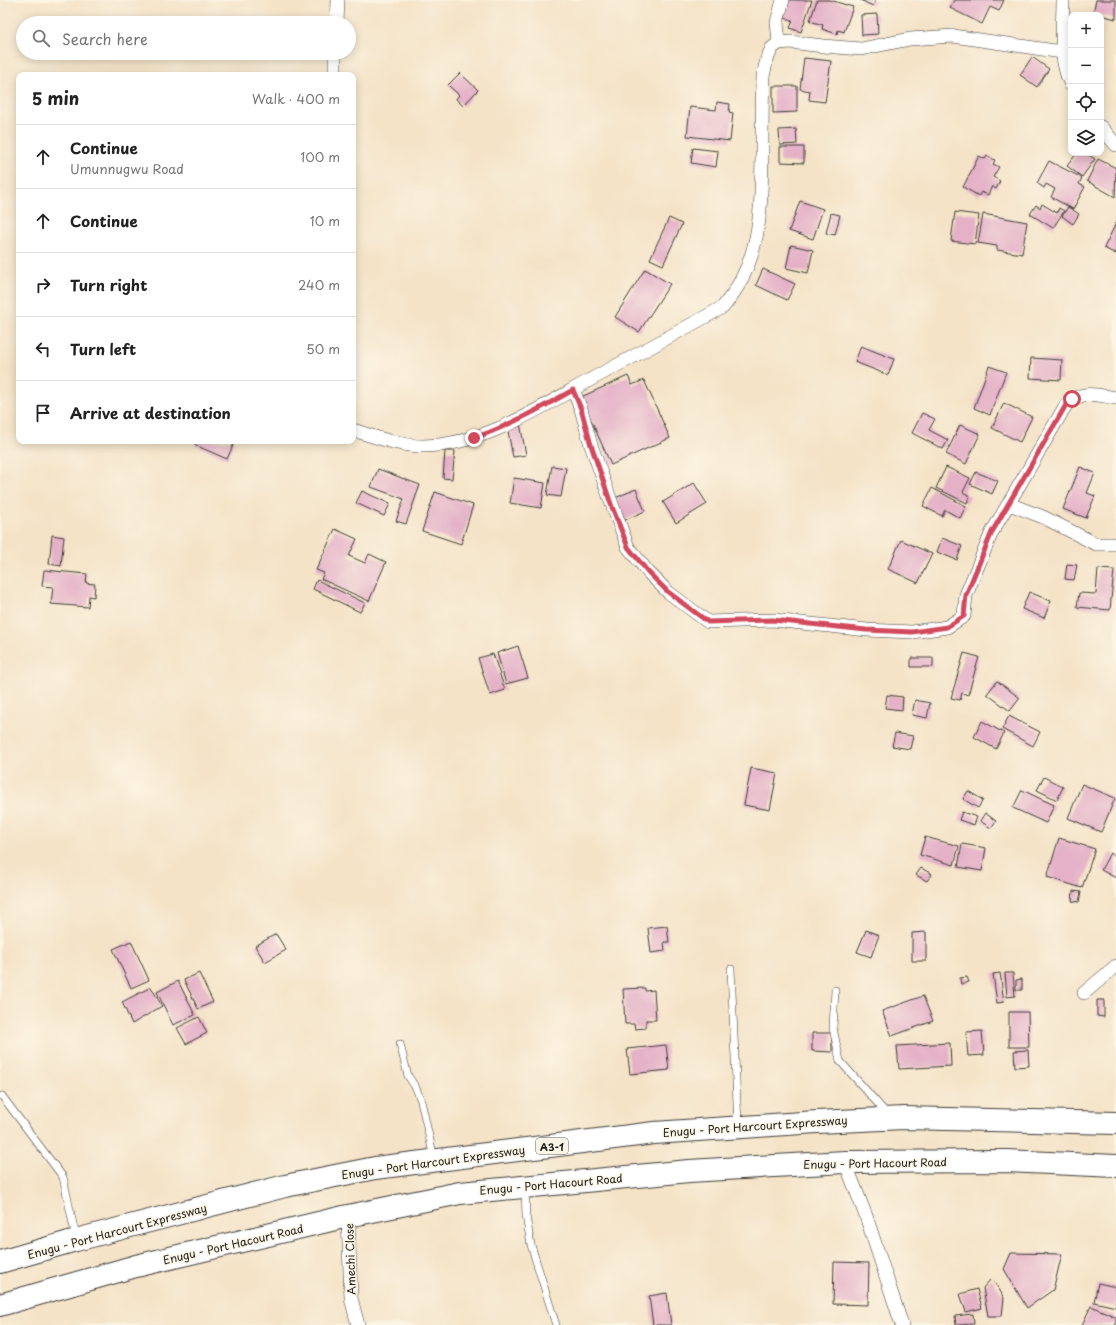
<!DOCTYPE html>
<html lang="en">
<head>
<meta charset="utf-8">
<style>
  body { margin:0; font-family:"Playpen Sans",sans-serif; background:#f6f6f6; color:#222 }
  .controls { position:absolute; right:12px; top:12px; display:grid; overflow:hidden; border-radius:8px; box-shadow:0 2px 10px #0003 }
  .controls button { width:36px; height:36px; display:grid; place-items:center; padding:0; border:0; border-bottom:1px solid #e0e0e0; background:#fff; color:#222; font:20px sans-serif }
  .stop { position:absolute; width:12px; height:12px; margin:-9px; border:3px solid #d1495b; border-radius:50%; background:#fff }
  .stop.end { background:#d1495b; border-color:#fff; box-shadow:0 1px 4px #0008 }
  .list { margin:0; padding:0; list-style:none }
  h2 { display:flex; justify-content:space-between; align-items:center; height:52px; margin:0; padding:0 16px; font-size:17px }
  h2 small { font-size:13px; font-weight:400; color:#767676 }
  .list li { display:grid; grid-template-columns:26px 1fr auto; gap:12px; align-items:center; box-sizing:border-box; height:64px; padding:0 16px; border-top:1px solid #e0e0e0 }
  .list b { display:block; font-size:15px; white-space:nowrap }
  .list p { margin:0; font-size:13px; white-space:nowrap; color:#767676 }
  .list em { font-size:13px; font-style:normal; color:#767676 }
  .icon { flex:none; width:22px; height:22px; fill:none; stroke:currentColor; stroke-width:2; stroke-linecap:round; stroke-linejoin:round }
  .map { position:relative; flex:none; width:1116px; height:1325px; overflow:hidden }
  .search { position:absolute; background:#fff; box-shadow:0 2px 10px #0003; left:16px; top:16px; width:340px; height:44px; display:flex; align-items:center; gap:10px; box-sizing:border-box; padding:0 14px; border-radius:22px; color:#767676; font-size:15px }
  .panel { position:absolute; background:#fff; box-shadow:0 2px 10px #0003; left:16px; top:72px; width:340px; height:372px; border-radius:8px }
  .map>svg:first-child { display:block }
  .building { fill:#e4b1c7 }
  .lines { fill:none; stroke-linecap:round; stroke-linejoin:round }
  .lane-casing { stroke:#3c3a36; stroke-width:8 }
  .street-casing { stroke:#3c3a36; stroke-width:14 }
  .highway-casing { stroke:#3c3a36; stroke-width:24 }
  .lane { stroke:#fff; stroke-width:7 }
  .street { stroke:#fff; stroke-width:13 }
  .highway { stroke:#fff; stroke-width:22 }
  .route { stroke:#d1495b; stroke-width:5 }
  .labels { text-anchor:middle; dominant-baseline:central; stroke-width:3; stroke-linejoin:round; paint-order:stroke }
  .shield { fill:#fcf5e5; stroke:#5f5d58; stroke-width:1 }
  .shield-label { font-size:10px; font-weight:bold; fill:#1c1c1c }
  .street-label { font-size:11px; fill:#1c1c1c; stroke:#fcf5e5 }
</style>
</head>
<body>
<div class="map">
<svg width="1116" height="1325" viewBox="0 0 1116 1325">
  <rect width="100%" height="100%" fill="#fcf5e5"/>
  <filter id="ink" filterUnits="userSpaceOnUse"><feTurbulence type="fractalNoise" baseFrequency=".025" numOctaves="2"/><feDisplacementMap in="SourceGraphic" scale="8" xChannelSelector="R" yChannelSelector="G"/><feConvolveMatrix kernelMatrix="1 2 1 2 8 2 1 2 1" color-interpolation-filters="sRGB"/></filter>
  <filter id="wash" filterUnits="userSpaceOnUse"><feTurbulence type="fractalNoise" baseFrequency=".012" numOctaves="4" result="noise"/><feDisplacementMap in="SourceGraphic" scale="16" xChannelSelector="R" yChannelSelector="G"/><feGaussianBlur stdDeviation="0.9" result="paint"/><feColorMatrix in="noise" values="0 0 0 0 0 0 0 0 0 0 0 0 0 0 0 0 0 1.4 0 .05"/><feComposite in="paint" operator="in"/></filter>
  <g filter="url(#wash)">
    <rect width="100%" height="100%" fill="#f4e3c7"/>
    <g id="blocks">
      <path class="building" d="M 788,0 L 812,0 L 801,32 L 790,28 L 793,21 L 782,17 Z
        M 817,0 L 830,0 L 853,7 L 844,32 L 838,30 L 837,34 L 822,29 L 823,25 L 810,21 Z
        M 860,0 L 876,0 L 873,6 Z
        M 954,0 L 1004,0 L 999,11 L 990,7 L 982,24 L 950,8 Z
        M 1096,0 L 1116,0 L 1116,19 L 1093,13 Z
        M 877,14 L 878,34 L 862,35 L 861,15 Z
        M 1032,57 L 1049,69 L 1037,87 L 1020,75 Z
        M 804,58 L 831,61 L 825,102 L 809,100 L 810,91 L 800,89 Z
        M 460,73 L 478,90 L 463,106 L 456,99 L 459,95 L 448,85 Z
        M 773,86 L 797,86 L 797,112 L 773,113 Z
        M 717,102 L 730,104 L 729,112 L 733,113 L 730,141 L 687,136 L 690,107 L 716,110 Z
        M 796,129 L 797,144 L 780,145 L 779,130 Z
        M 780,147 L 804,147 L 804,163 L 780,162 Z
        M 693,148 L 718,151 L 716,167 L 691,163 Z
        M 1077,153 L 1086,153 L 1095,159 L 1082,177 L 1067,166 Z
        M 979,156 L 985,159 L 987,156 L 995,160 L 993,164 L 999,167 L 993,177 L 1000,181 L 996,189 L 992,186 L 988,195 L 981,192 L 979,196 L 963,187 Z
        M 1098,159 L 1116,168 L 1115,197 L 1087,181 Z
        M 1049,161 L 1082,178 L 1079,184 L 1085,187 L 1073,209 L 1051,197 L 1055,189 L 1046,184 L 1044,188 L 1037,183 Z
        M 800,201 L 823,209 L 813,239 L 789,231 Z
        M 1042,204 L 1057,213 L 1059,208 L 1064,211 L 1053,228 L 1030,214 L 1036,205 L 1040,208 Z
        M 1068,207 L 1079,214 L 1073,224 L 1062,216 Z
        M 955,212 L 979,215 L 975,244 L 951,241 Z
        M 831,213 L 840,215 L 835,235 L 826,233 Z
        M 983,214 L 1027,222 L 1022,254 L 997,250 L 997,246 L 978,243 Z
        M 669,218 L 682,224 L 663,265 L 650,259 Z
        M 1116,223 L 1116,254 L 1104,248 Z
        M 791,245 L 813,250 L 808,273 L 786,268 Z
        M 645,269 L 670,284 L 639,332 L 615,317 Z
        M 763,269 L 795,284 L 787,300 L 756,285 Z
        M 861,346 L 894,359 L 888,375 L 855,362 Z
        M 1031,358 L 1062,360 L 1061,380 L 1030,378 Z
        M 989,366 L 1006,372 L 990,415 L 974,408 Z
        M 628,376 L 632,385 L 644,380 L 670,438 L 611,465 L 581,397 Z
        M 1004,403 L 1032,417 L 1020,442 L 992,428 Z
        M 922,413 L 935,419 L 929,430 L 948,440 L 943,449 L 912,433 Z
        M 520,423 L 526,455 L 513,457 L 507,426 Z
        M 960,425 L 980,434 L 966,464 L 946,454 Z
        M 197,441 L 235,441 L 227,459 L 195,445 Z
        M 445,451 L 455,451 L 452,479 L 443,478 Z
        M 552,466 L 566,468 L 561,497 L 547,495 Z
        M 946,467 L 970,478 L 963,492 L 970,496 L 967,503 L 936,488 Z
        M 1080,467 L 1095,473 L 1087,493 L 1095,496 L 1086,518 L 1063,509 Z
        M 378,469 L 420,485 L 406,524 L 396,521 L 404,499 L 371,487 Z
        M 976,472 L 998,481 L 992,494 L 970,484 Z
        M 514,478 L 545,483 L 541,508 L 510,503 Z
        M 694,483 L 707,504 L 676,523 L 663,502 Z
        M 932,488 L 966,506 L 960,518 L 945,510 L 942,516 L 923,506 Z
        M 636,489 L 645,511 L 625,520 L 615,498 Z
        M 362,491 L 390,504 L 384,516 L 356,503 Z
        M 435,492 L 473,505 L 461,544 L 422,531 Z
        M 335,529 L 357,539 L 349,556 L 365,563 L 369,554 L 386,562 L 369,601 L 321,579 L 324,573 L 316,570 Z
        M 52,535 L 64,537 L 61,566 L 49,564 Z
        M 942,538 L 962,546 L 957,560 L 937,552 Z
        M 901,540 L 932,554 L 918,583 L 888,569 Z
        M 1067,564 L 1077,565 L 1074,580 L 1065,579 Z
        M 1098,569 L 1114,570 L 1110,610 L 1077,607 L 1079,593 L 1096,594 Z
        M 44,570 L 87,574 L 86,583 L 95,584 L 94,597 L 89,596 L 88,607 L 51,604 L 53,587 L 42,586 Z
        M 317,580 L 365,603 L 360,612 L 313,589 Z
        M 1029,592 L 1051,601 L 1044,618 L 1022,609 Z
        M 518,646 L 528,678 L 506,684 L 497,653 Z
        M 964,653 L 979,657 L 968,695 L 962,693 L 960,700 L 951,698 Z
        M 493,654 L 505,690 L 490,695 L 478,658 Z
        M 911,658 L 933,658 L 933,667 L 911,667 Z
        M 997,681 L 1020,698 L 1010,711 L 987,694 Z
        M 887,695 L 903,697 L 902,710 L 885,708 Z
        M 915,700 L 930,703 L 927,718 L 912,715 Z
        M 1009,716 L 1040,732 L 1033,746 L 1002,729 Z
        M 982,721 L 1004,733 L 996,749 L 974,737 Z
        M 895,733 L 913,736 L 910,749 L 892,746 Z
        M 751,768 L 777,773 L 770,810 L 744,805 Z
        M 1044,777 L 1063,787 L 1057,800 L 1037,790 Z
        M 1082,784 L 1115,798 L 1101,832 L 1068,818 Z
        M 1022,790 L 1054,805 L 1046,823 L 1013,808 Z
        M 968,791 L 983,800 L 978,808 L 963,799 Z
        M 962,812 L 977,817 L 974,825 L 959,820 Z
        M 985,813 L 996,821 L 991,828 L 980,821 Z
        M 925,837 L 959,846 L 954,865 L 920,855 Z
        M 1059,838 L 1095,849 L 1082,888 L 1047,877 Z
        M 962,844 L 986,848 L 982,871 L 958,867 Z
        M 1110,853 L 1116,856 L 1116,878 L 1101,870 Z
        M 921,868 L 932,874 L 927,881 L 916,875 Z
        M 1073,891 L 1081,892 L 1079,902 L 1072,901 Z
        M 667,926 L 669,942 L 664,942 L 665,951 L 651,953 L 648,928 Z
        M 866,930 L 879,935 L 871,957 L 857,952 Z
        M 926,932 L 926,961 L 912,961 L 912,933 Z
        M 276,934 L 286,950 L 265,962 L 255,946 Z
        M 131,941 L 149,980 L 131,988 L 113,949 Z
        M 199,973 L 213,1002 L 198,1009 L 184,980 Z
        M 1000,973 L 1004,1002 L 997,1003 L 993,974 Z
        M 1005,973 L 1013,973 L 1015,996 L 1007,997 Z
        M 967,977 L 969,982 L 961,984 L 960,978 Z
        M 1022,979 L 1022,990 L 1016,990 L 1016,980 Z
        M 178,981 L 195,1015 L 173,1025 L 157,992 Z
        M 151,987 L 162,1006 L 132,1024 L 122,1002 Z
        M 645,988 L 645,991 L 654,990 L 656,1020 L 646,1020 L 646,1028 L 635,1029 L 634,1024 L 625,1024 L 623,989 Z
        M 923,996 L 933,1021 L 892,1036 L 882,1011 Z
        M 1097,1000 L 1104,1000 L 1104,1017 L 1097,1016 Z
        M 1009,1012 L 1028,1012 L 1029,1047 L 1009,1047 Z
        M 199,1017 L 207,1033 L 186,1044 L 177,1028 Z
        M 982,1031 L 984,1055 L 968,1056 L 966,1032 Z
        M 812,1033 L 832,1033 L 832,1052 L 812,1051 Z
        M 950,1043 L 951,1066 L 899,1069 L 897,1046 Z
        M 666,1045 L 669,1070 L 630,1074 L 627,1049 Z
        M 1028,1050 L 1029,1066 L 1015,1067 L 1014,1051 Z
        M 1011,1253 L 1062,1254 L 1053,1290 L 1027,1308 L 1004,1269 Z
        M 834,1262 L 869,1263 L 868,1305 L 833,1304 Z
        M 991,1279 L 999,1289 L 1004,1298 L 1002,1316 L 988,1316 L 983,1288 Z
        M 1098,1283 L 1116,1287 L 1116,1307 L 1094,1302 Z
        M 977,1289 L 982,1308 L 966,1312 L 960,1294 Z
        M 667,1293 L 671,1325 L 653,1325 L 649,1296 Z
        M 1091,1306 L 1116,1317 L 1116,1325 L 1082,1325 Z
        M 973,1314 L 974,1324 L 956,1325 L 955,1316 Z"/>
    </g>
  </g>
  <g filter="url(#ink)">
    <use href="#blocks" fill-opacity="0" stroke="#3c3a36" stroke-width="1"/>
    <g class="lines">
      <g class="lane-casing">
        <path id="lane" d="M 731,969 L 738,1125
          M 835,990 L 833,1028 L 840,1061 L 888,1115
          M 400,1044 L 408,1076 L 416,1088 L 421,1101 L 434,1158
          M 2,1096 L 63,1177 L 76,1238
          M 525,1189 L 526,1216 L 531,1245 L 556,1325"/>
      </g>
      <g class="street-casing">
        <path id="street" d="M 1063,0 C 1063,28 1058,59 1071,85
          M 337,23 L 338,0
          M 779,43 L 777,22 L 783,0
          M 335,75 L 335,53
          M 1101,127 L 1116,145
          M 573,390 L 581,409 L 591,445 L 613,507 L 628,547 L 648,572 L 668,592 L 708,622 L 773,620 L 867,630 L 912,632 L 947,627 L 964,616 L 966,595 L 992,532 L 1066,405 C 1082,389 1096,395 1116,398
          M 353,430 C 376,437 399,446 423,446 C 484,445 536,410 588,381 C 633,357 678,332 723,307 C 761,262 761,212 762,156 C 762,130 762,103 763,76 L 767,59 L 772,48 L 779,43 L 790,42 L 823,46 L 861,49 L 910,39 L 953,36 L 1062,52
          M 1009,504 L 1043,517 L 1096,544 L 1116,544
          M 1084,993 L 1116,966
          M 845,1162 L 866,1216 L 902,1325
          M 348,1216 L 351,1298 L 358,1325"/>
      </g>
      <g class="highway-casing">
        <path id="highway" d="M 0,1262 L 76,1240 L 285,1186 L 375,1168 L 654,1133 L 817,1122 L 904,1118 L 1116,1123
          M 0,1305 L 136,1266 L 348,1216 L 460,1193 L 689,1171 L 845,1162 L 1007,1161 L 1116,1166"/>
      </g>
      <use href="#lane" class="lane"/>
      <use href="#street" class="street"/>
      <use href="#highway" class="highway"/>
    </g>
  </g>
  <g class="lines" filter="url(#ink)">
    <path class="route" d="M 474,438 C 509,426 541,408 573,390 L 581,409 L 591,445 L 612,507 L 628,547 L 648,572 L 668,592 L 708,622 L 773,620 L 866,630 L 912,632 L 947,627 L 964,616 L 966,595 L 992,532 L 1066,405 L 1072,399"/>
  </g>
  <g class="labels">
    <rect class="shield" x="536" y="1138" width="32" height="16" rx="3"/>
    <g class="shield-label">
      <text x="552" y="1146">A3-1</text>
    </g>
    <g class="street-label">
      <text transform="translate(755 1126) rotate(-4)">Enugu - Port Harcourt Expressway</text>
      <text transform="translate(433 1162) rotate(-8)">Enugu - Port Harcourt Expressway</text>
      <text transform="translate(875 1163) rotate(-1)">Enugu - Port Hacourt Road</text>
      <text transform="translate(551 1184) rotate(-5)">Enugu - Port Hacourt Road</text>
      <text transform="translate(117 1231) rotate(-15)">Enugu - Port Harcourt Expressway</text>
      <text transform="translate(233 1244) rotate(-13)">Enugu - Port Hacourt Road</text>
      <text transform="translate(350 1259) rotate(-92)">Amechi Close</text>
    </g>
  </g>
</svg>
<div class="controls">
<button>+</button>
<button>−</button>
<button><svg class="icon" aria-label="locate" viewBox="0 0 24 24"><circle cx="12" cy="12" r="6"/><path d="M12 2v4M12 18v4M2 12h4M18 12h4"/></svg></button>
<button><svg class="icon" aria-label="layers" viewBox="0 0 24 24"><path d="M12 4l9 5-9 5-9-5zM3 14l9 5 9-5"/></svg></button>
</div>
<div class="stop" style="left:1072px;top:399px"></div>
<div class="stop end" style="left:474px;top:438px"></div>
<div class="search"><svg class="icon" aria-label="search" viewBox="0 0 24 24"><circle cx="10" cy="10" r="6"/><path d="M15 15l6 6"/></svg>Search here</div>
<section class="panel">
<h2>5 min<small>Walk · 400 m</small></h2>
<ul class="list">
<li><svg class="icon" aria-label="ahead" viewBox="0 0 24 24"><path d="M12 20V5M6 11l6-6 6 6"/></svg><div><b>Continue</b><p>Umunnugwu Road</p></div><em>100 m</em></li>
<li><svg class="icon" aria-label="ahead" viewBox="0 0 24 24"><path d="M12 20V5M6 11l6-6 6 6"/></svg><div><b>Continue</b></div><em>10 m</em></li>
<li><svg class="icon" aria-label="right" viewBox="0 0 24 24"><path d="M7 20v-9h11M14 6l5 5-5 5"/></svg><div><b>Turn right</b></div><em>240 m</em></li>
<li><svg class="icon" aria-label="left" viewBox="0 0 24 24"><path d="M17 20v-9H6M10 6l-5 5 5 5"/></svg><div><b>Turn left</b></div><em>50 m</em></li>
<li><svg class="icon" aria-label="arrive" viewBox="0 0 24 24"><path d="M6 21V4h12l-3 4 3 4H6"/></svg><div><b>Arrive at destination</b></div></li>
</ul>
</section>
</div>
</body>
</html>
